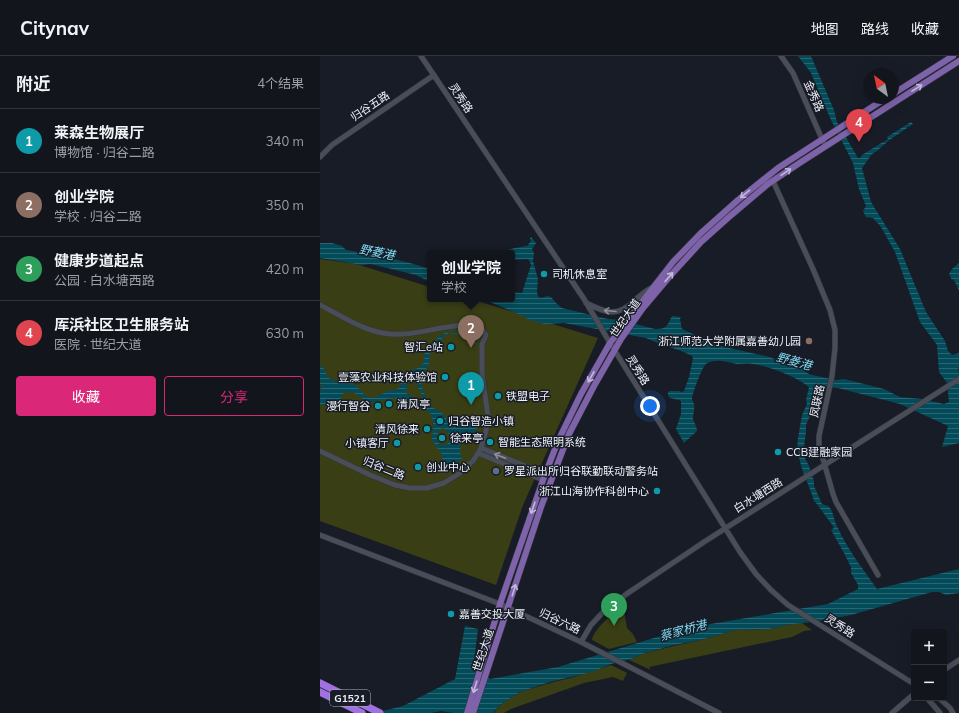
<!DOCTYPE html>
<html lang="zh">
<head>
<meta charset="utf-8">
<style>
  body { margin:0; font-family:Mulish,"Noto Sans SC",sans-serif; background:#1b1e25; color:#f1f3f6 }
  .controls { position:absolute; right:12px; bottom:12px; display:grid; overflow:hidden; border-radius:4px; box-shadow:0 4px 16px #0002 }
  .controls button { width:36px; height:36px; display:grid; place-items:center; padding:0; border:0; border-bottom:1px solid #31343b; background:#12151c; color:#f1f3f6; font:20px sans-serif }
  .compass { position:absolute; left:543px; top:12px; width:36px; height:36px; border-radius:50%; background:#12151c; box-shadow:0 4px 16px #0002; rotate:327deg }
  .you { position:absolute; left:330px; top:350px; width:14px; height:14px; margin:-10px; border:3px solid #fff; border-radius:50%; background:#1a73e8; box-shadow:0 0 0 6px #1a73e833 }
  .badge { display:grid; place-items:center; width:26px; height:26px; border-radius:50%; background:#db2777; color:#fff; font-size:13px; font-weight:700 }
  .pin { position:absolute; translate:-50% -33px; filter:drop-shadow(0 1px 2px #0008) }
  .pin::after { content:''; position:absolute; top:21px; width:14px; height:12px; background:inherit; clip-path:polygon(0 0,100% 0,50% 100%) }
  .popup { position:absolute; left:107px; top:194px; width:88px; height:52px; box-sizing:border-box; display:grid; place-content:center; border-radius:4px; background:#12151c; filter:drop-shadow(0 1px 3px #0005); font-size:13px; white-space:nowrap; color:#9c9fa3 }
  .popup b { font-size:15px; color:#f1f3f6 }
  .popup::after { content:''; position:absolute; left:50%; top:100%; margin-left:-8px; border:8px solid transparent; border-top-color:#12151c }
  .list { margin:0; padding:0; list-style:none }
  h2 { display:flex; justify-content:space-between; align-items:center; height:52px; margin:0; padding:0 16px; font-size:17px }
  h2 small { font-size:13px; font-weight:400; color:#9c9fa3 }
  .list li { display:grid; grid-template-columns:26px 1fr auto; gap:12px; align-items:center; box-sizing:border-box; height:64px; padding:0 16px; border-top:1px solid #31343b }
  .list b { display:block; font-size:15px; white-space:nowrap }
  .list p { margin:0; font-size:13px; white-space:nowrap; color:#9c9fa3 }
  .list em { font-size:13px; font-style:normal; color:#9c9fa3 }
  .actions { display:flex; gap:8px; padding:12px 16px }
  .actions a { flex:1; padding:9px 0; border:1px solid #db2777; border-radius:4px; text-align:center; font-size:14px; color:#db2777 }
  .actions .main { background:#db2777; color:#fff }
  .map { position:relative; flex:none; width:639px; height:657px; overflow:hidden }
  header { display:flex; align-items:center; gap:24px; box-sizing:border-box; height:56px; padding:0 20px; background:#12151c; border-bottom:1px solid #31343b }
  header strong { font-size:19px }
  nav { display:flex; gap:22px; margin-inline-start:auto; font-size:14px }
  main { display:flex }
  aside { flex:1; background:#12151c }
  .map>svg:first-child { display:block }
  .park { fill:#393e15 }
  .water { fill:url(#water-rules); fill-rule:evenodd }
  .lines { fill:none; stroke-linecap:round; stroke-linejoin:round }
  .minor-casing { stroke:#33353d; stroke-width:6 }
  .major-casing { stroke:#33353d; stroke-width:7 }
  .highway-casing { stroke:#33353d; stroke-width:8 }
  .minor { stroke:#494d58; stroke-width:5 }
  .major { stroke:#7e63ab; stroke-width:6 }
  .highway { stroke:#a171e3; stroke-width:7 }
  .oneway { stroke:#c2b9da }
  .oneway2 { stroke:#8b8f98 }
  .culture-dot { fill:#0f9aa8; stroke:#181c26; stroke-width:1.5 }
  .education-dot { fill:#8d6e63; stroke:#181c26; stroke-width:1.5 }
  .service-dot { fill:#5c6f8a; stroke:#181c26; stroke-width:1.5 }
  .labels { text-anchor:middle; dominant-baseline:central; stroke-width:3; stroke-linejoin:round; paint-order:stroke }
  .shield { fill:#181c26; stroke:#aeb2ba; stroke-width:1 }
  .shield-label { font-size:10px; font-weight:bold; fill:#eff2f9 }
  .street-label { font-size:11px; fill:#eff2f9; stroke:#181c26 }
  .poi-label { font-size:11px; fill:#eff2f9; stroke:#181c26; text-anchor:start }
  .water-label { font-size:12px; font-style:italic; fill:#80def8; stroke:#181c26 }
</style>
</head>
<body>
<header>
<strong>Citynav</strong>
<nav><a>地图</a><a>路线</a><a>收藏</a></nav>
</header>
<main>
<aside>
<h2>附近<small>4个结果</small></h2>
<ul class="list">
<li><span class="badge" style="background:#0f9aa8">1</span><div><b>莱森生物展厅</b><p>博物馆 · 归谷二路</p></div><em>340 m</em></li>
<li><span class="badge" style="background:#8d6e63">2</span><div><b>创业学院</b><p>学校 · 归谷二路</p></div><em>350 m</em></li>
<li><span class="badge" style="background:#2e9e5b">3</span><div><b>健康步道起点</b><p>公园 · 白水塘西路</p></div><em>420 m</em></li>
<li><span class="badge" style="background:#e0444e">4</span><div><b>厍浜社区卫生服务站</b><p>医院 · 世纪大道</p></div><em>630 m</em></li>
</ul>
<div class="actions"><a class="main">收藏</a><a>分享</a></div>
</aside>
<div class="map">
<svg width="639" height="657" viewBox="0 0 639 657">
  <defs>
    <pattern id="water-rules" width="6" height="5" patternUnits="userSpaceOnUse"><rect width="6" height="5" fill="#044b5a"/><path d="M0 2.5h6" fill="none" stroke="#296572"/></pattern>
  </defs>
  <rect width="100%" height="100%" fill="#181c26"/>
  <path class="park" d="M 0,203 L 36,208 L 110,231 L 110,243 L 151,243 L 278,282 L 203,449 L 176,529 L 0,465 Z
    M 303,548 L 307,572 L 313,578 L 317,586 L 289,593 L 272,584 C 273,574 295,555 303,548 Z
    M 482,567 L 492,574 L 484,575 L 472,581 L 329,611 L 331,614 L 309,604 L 325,597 L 354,590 L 381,584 L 415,574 L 449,573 L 466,569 Z
    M 291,609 L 307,617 L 303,625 L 293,621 L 264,627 L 191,653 L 184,657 L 174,657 L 180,649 L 200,636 L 230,627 L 254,621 Z"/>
  <path class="water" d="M 478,0 L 491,0 L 514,54 L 517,66 L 538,102 L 540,102 L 542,99 L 563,86 L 564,86 L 568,83 L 567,81 L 591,66 L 593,68 L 589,71 L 588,70 L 587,72 L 568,85 L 557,95 L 552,98 L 542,112 L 551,146 L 580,193 L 606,256 L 625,285 L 628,295 L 632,299 L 639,297 L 639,312 L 638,313 L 639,318 L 639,387 L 622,391 L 628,370 L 580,348 L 518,332 L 505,331 L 499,336 L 497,346 L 490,360 L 486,369 L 486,376 L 484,391 L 484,400 L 489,410 L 494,425 L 494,430 L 502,448 C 504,449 506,449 508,450 C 513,453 514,465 517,470 C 527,493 543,513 557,533 L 639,513 L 639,537 L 626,539 L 619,536 L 612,536 L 531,559 L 499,565 L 466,569 L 449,573 L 415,574 L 381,584 L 354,589 L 325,597 L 311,603 L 291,608 L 272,616 L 230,626 L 200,636 L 180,649 L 173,657 L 133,657 L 121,655 L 111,657 L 55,657 L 83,650 L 135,623 L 145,570 L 158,573 L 153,613 L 170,623 L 238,611 L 367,572 L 508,548 L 538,533 L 538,529 L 531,517 L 531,511 L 524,497 L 511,474 L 514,472 L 513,470 L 496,447 L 494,445 C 489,428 479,411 478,393 L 474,392 L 474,391 L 477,392 L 478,382 L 482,359 L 487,348 L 486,344 L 489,331 C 477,321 447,309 432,308 C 427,307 422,308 417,308 C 408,306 394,302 386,308 C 382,311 373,336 372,342 C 372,345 373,345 374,348 C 375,353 373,358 373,363 C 374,367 377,370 377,375 L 364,387 L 356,373 L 361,358 L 361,345 L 359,344 L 350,342 C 348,340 347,337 349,335 L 359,335 L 362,336 L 364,335 L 369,321 L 373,302 L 372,300 C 357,292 341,289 326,282 L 244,267 L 225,268 L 214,265 L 211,265 L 203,260 L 163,243 L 192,243 L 192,236 L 202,237 L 211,209 L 209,204 L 207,203 L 192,204 L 192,197 L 174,197 L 195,192 L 207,190 L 211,185 L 210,182 L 211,181 L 216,187 L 212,193 L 214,197 L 213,205 L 218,223 L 217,236 L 218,240 L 220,242 L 228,240 L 231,241 L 237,248 L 242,252 L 288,263 L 300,264 L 335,273 C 347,273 347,270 352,260 L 361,261 L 360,263 L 362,273 L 384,283 L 396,289 L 450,301 L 471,311 L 480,312 L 489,318 L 492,319 L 516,324 L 524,323 L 564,333 L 580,341 L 602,343 L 624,348 L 629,346 L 627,327 L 619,316 L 617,289 L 600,266 L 575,196 L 561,171 L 553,162 L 546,161 L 543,155 L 546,150 L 539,133 L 533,107 L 511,64 L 491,17 Z
    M 0,187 L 12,187 L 22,190 L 26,194 L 61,200 L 90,207 L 110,213 L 110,226 L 96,219 L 55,209 L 50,208 L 42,209 L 0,202 Z
    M 639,207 L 639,235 L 636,228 L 633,223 L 632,224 L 629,218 L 632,213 Z
    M 141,275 L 149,275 L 154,281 L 158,283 L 156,288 L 151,283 L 148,278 L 129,277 L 127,278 L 112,292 L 109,301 L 110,306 L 100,323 C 101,329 106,345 110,349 C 113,353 119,354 123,358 C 127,363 130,368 137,370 L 162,364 L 162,367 L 157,369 L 156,377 C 142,381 137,389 142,403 L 135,408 L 125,408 L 123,406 L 121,397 L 112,384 C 112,374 116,370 111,360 L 111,358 L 103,350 L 89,345 L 87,346 L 86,348 L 81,348 L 75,342 L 46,347 L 39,339 L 37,339 L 33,336 C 28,336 25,336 21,339 L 22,341 L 21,343 L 10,348 L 9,348 L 8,350 L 4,350 L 3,348 L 0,348 L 0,335 L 2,330 L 0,329 L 1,325 L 0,324 L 0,309 C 6,313 6,321 12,324 C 17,326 23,323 28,325 C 34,326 43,337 48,342 L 57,341 L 67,335 L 75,334 L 79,332 L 86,318 L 93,313 L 96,313 L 102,309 L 104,306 L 105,295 L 107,291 L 116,285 L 118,281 L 127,276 ZM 90,321 L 93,321 C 97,325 97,328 99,333 C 100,336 102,338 102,342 L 101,344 L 96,345 L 94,344 L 90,338 L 87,338 L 86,335 L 88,323 ZM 122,372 L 125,373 L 130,380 L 129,384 L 129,385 C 127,390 123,390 119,388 C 116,382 116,376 122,372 Z"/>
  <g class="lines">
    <g class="minor-casing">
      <path id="minor" d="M 101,0 L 264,243 L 290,287 L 420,496 L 436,518 L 451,534 L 468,549 L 594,628
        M 461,0 L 473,17 L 502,83 L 504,87
        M 0,101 L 12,89 L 114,19
        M 453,125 L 493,213 L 510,254 L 515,274 L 515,292 L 512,320 L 509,334 L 499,380 L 499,389 L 513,438 L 516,446 L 558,519
        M 266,247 C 287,257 297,262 315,244 C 321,239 326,234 333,231
        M 0,249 C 28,263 49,280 83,278 C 103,277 123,270 144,269 C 147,268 152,267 156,268 C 161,269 163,275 166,279 L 162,288 L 162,318 L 168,360 L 166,375 L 161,392 L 158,397 L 153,405 L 140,417 L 124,427 L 107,432 L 90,432 L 75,429 L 50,419 L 0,395
        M 161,392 L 225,418
        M 158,397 L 223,424
        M 0,479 L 180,548 L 261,586 L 399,657
        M 261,586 L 271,569 L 285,554 L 308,537 L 384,486 L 639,323
        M 624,614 L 639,604
        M 607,642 L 620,657
        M 619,642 L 630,652 L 633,657
        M 572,657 L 594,638"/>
    </g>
    <g class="major-casing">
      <path id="major" d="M 573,38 L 633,0
        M 147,657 L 180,548 L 223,424 L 238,385 L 261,338 L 290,287 L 353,206 L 381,177 L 418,144 L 458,112 L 566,42
        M 153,657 L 221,451 L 249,378 L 274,330 L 301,283 L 323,252 L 350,220 L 381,186 L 409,161 L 448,128 L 481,106 L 639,5"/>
    </g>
    <g class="highway-casing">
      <path id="highway" d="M 0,627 L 60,657
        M 0,636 L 42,657"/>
    </g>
    <use href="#minor" class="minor"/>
    <use href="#major" class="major"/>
    <use href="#highway" class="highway"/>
  </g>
  <defs><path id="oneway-shaft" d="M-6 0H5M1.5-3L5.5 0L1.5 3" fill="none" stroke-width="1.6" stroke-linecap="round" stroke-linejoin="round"/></defs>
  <g class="oneway">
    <use href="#oneway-shaft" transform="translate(597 32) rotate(-32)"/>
    <use href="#oneway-shaft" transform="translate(466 116) rotate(-34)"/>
    <use href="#oneway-shaft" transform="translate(425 138) rotate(141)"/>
    <use href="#oneway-shaft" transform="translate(349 221) rotate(-49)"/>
    <use href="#oneway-shaft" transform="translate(271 321) rotate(119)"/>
    <use href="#oneway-shaft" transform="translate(213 452) rotate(109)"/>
    <use href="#oneway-shaft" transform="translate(194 534) rotate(-73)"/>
    <use href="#oneway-shaft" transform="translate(155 631) rotate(107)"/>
  </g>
  <g class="oneway2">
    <use href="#oneway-shaft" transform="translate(290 255) rotate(-175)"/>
    <use href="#oneway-shaft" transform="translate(180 400) rotate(-159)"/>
  </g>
  <g class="culture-dot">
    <circle cx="224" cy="218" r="4"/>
    <circle cx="131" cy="291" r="4"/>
    <circle cx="125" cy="321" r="4"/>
    <circle cx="178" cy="340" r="4"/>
    <circle cx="69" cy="348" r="4"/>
    <circle cx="58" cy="350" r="4"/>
    <circle cx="120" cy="365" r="4"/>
    <circle cx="107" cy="373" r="4"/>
    <circle cx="122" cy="382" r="4"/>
    <circle cx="170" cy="386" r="4"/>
    <circle cx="77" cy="387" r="4"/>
    <circle cx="458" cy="396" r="4"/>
    <circle cx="98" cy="411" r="4"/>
    <circle cx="337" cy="435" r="4"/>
    <circle cx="131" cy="558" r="4"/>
  </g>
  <circle class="education-dot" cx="489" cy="285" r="4"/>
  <circle class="service-dot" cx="176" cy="415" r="4"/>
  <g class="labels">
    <rect class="shield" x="10" y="634" width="40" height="16" rx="3"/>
    <g class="shield-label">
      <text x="30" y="642">G1521</text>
    </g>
    <g class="street-label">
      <text transform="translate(494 40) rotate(66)">金秀路</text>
      <text transform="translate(141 42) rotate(56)">灵秀路</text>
      <text transform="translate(50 50) rotate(-34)">归谷五路</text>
      <text transform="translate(305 262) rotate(-55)">世纪大道</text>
      <text transform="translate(318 314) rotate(58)">灵秀路</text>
      <text transform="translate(497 345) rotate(-78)">凤联路</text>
      <text transform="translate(64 412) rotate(22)">归谷二路</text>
      <text transform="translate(438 439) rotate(-32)">白水塘西路</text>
      <text transform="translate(240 565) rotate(25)">归谷六路</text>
      <text transform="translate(520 570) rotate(33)">灵秀路</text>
      <text transform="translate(163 594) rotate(-72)">世纪大道</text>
    </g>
    <g class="poi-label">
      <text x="232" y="218">司机休息室</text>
      <text x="481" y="285" text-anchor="end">浙江师范大学附属嘉善幼儿园</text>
      <text x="123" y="291" text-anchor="end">智汇e站</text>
      <text x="117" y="321" text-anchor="end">壹藻农业科技体验馆</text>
      <text x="186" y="340">铁盟电子</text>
      <text x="77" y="348">清风亭</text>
      <text x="50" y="350" text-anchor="end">漫行智谷</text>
      <text x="128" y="365">归谷智造小镇</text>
      <text x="99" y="373" text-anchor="end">清风徐来</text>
      <text x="130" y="382">徐来亭</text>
      <text x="178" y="386">智能生态照明系统</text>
      <text x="69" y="387" text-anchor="end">小镇客厅</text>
      <text x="466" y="396">CCB建融家园</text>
      <text x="106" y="411">创业中心</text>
      <text x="184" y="415">罗星派出所归谷联勤联动警务站</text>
      <text x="329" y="435" text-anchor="end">浙江山海协作科创中心</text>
      <text x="139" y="558">嘉善交投大厦</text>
    </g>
    <g class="water-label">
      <text transform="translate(57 196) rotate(11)">野菱港</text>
      <text transform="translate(474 305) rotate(15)">野菱港</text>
      <text transform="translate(363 574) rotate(-15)">蔡家桥港</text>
    </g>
  </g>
</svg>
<div class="controls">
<button>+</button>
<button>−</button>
</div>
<svg class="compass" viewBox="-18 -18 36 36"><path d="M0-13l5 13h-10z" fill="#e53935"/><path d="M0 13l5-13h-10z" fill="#9c9fa3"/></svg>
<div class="you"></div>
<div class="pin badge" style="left:151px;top:349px;background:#0f9aa8">1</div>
<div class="pin badge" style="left:151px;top:292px;background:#8d6e63">2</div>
<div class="popup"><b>创业学院</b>学校</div>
<div class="pin badge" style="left:294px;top:570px;background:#2e9e5b">3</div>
<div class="pin badge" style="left:539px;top:86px;background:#e0444e">4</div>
</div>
</main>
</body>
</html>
